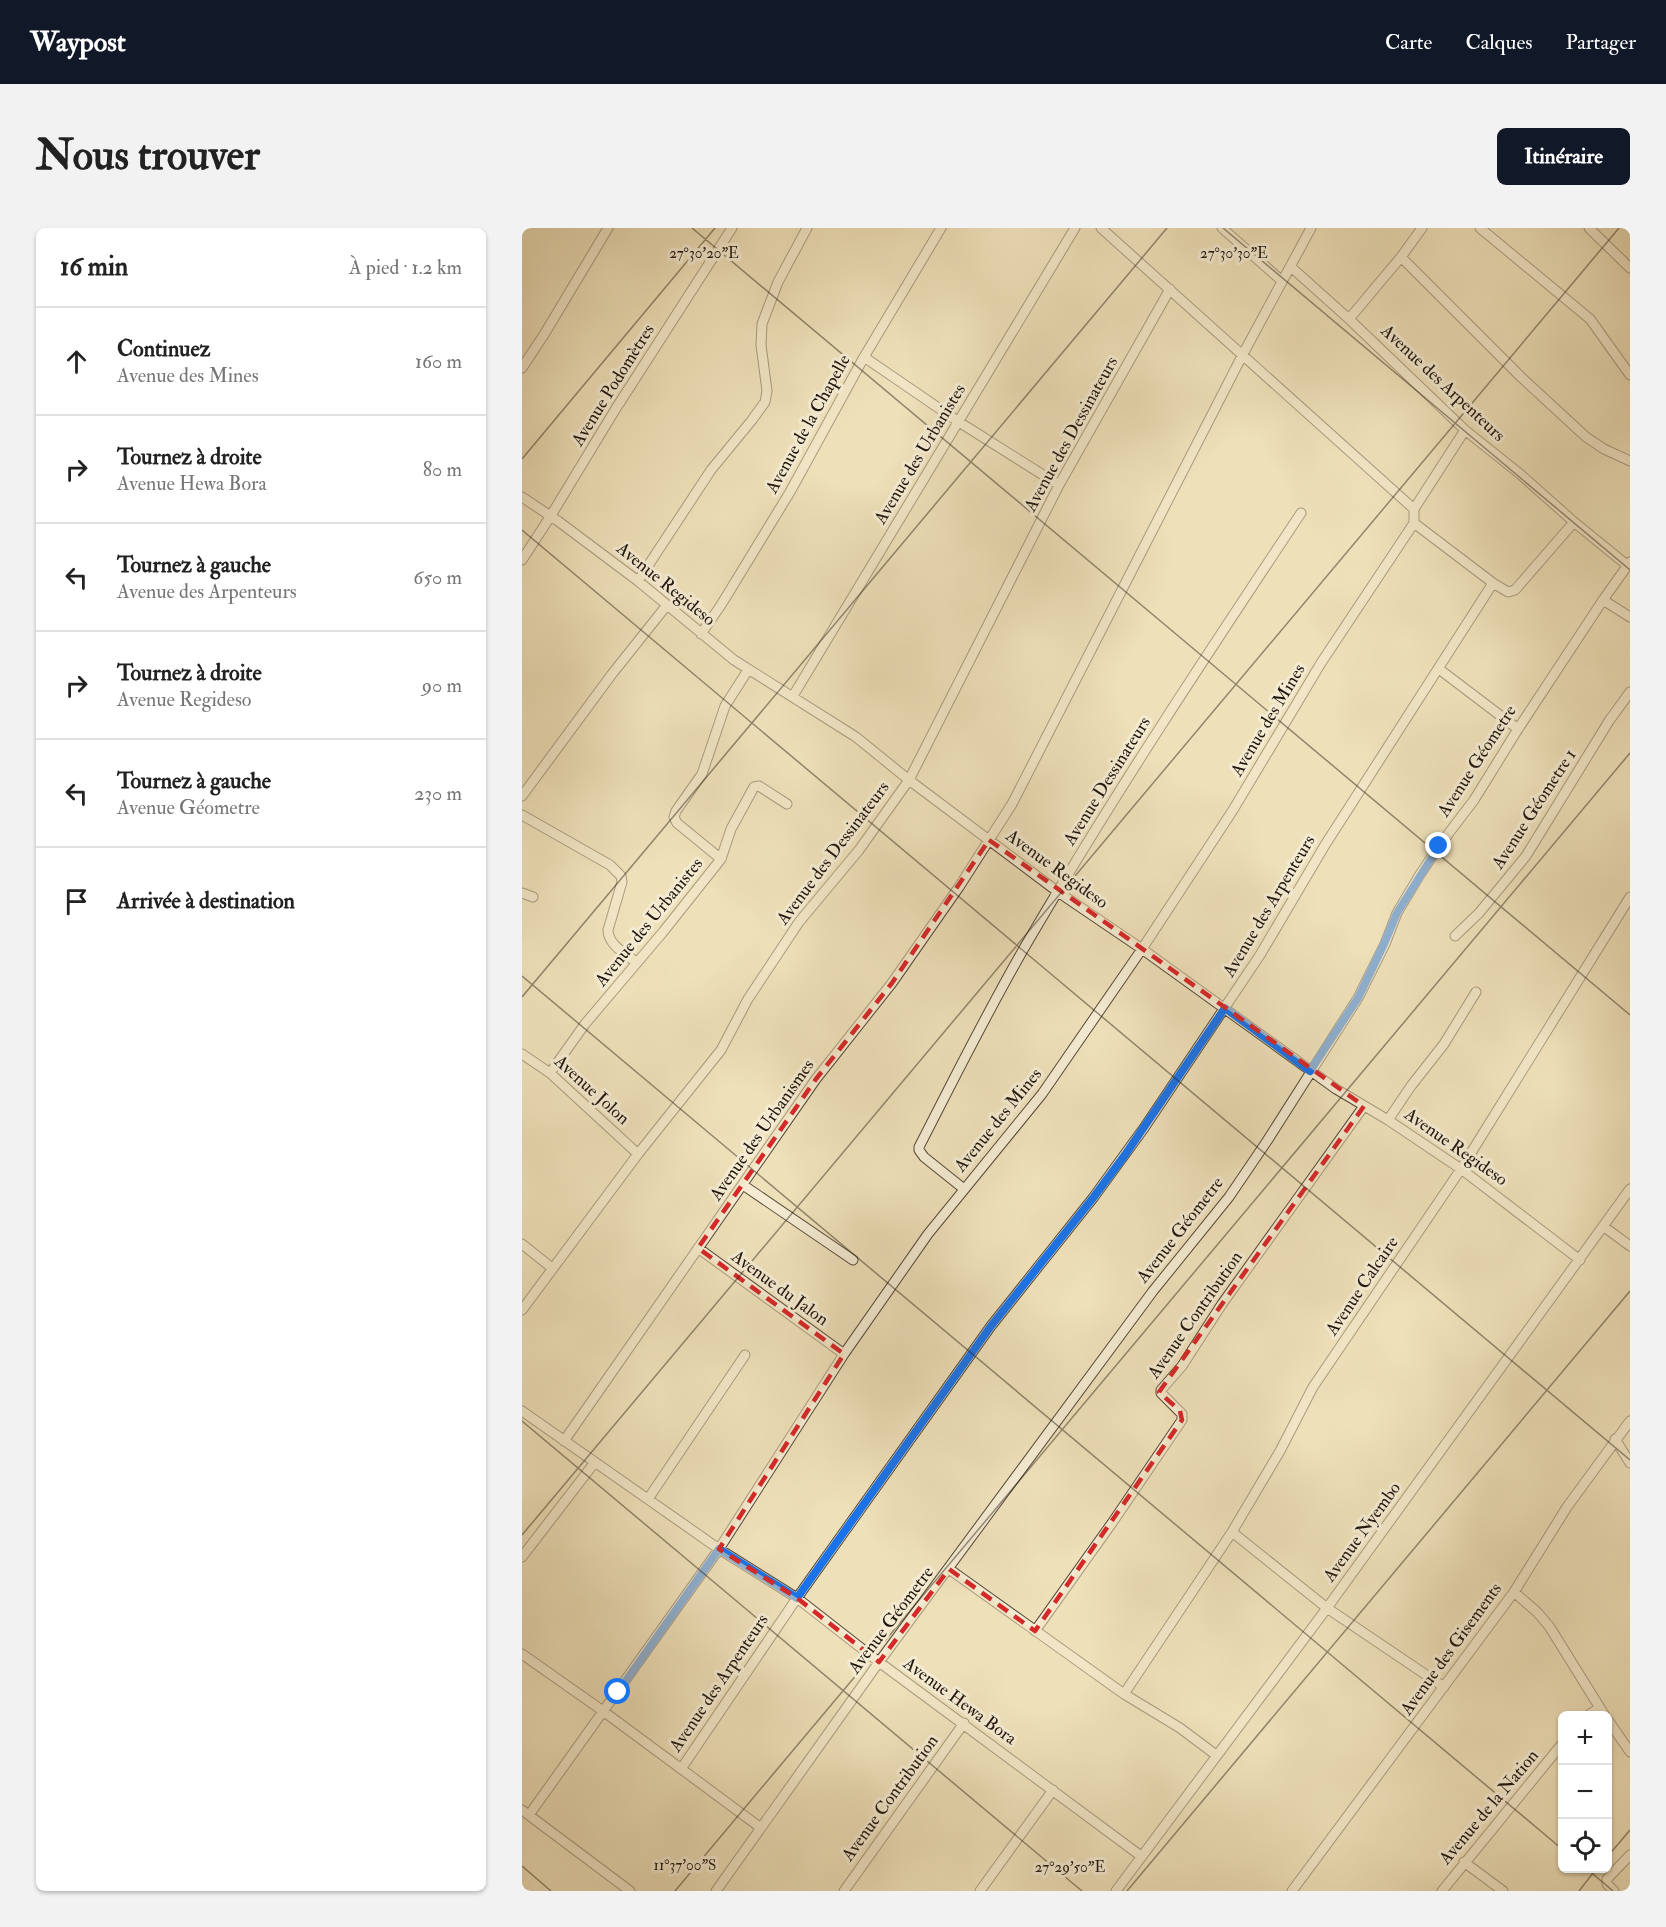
<!DOCTYPE html>
<html lang="fr">
<head>
<meta charset="utf-8">
<style>
  body { margin:0; font-family:"IM FELL Double Pica",serif; background:#f2f2f2; color:#222 }
  .controls { position:absolute; right:18px; bottom:18px; display:grid; overflow:hidden; border-radius:9px; box-shadow:0 2px 4px #0004 }
  .controls button { width:54px; height:54px; display:grid; place-items:center; padding:0; border:0; border-bottom:2px solid #e0e0e0; background:#fff; color:#222; font:30px sans-serif }
  .stop { position:absolute; width:18px; height:18px; margin:-14px; border:4px solid #1a73e8; border-radius:50%; background:#fff }
  .stop.end { background:#1a73e8; border-color:#fff; box-shadow:0 2px 6px #0008 }
  .list { margin:0; padding:0; list-style:none }
  h2 { display:flex; justify-content:space-between; align-items:center; height:78px; margin:0; padding:0 24px; font-size:26px }
  h2 small { font-size:20px; font-weight:400; color:#767676 }
  .list li { display:grid; grid-template-columns:39px 1fr auto; gap:18px; align-items:center; box-sizing:border-box; height:108px; padding:0 24px; border-top:2px solid #e0e0e0 }
  .list b { display:block; font-size:22px; white-space:nowrap }
  .list p { margin:0; font-size:20px; white-space:nowrap; color:#767676 }
  .list em { font-size:20px; font-style:normal; color:#767676 }
  .icon { flex:none; width:33px; height:33px; fill:none; stroke:currentColor; stroke-width:2; stroke-linecap:round; stroke-linejoin:round }
  .map { position:relative; flex:none; width:1108px; height:1663px; overflow:hidden; border-radius:9px }
  header { display:flex; align-items:center; gap:36px; box-sizing:border-box; height:84px; padding:0 30px; background:#111827; color:#fff }
  header strong { font-size:28px }
  nav { display:flex; gap:33px; margin-inline-start:auto; font-size:21px }
  .intro { display:flex; align-items:center; justify-content:space-between; box-sizing:border-box; height:144px; padding:0 36px }
  h1 { margin:0; font-size:42px }
  .button { padding:15px 27px; border-radius:9px; background:#111827; color:#fff; font-size:21px; font-weight:700 }
  main { display:flex; gap:36px; padding:0 36px }
  aside { flex:1; background:#fff; border-radius:9px; box-shadow:0 2px 4px #0004 }
  .map>svg:first-child { display:block }
  .lines { fill:none; stroke-linecap:round; stroke-linejoin:round }
  .minor-casing { stroke:#544839; stroke-width:11 }
  .minor { stroke:#f4ebd2; stroke-width:9 }
  .route { stroke:#1a73e8; stroke-width:8 }
  .marked { fill:none; stroke:#d62828; stroke-width:4.5; stroke-dasharray:12 8; stroke-linejoin:round }
  .ticks { fill:none; stroke:#20160e; stroke-width:1.5; stroke-opacity:0.45 }
  .labels { text-anchor:middle; dominant-baseline:central; stroke-width:6; stroke-linejoin:round; paint-order:stroke }
  .street-label { font-size:18px; fill:#20160e; stroke:#f4ebd2 }
  .ticks-label { font-size:15px; text-anchor:middle; fill:#20160e; stroke:#f4ebd2; stroke-width:6; stroke-linejoin:round; paint-order:stroke }
</style>
</head>
<body>
<header>
<strong>Waypost</strong>
<nav><a>Carte</a><a>Calques</a><a>Partager</a></nav>
</header>
<div class="intro"><h1>Nous trouver</h1><a class="button">Itinéraire</a></div>
<main>
<aside>
<h2>16 min<small>À pied · 1.2 km</small></h2>
<ul class="list">
<li><svg class="icon" aria-label="ahead" viewBox="0 0 24 24"><path d="M12 20V5M6 11l6-6 6 6"/></svg><div><b>Continuez</b><p>Avenue des Mines</p></div><em>160 m</em></li>
<li><svg class="icon" aria-label="right" viewBox="0 0 24 24"><path d="M7 20v-9h11M14 6l5 5-5 5"/></svg><div><b>Tournez à droite</b><p>Avenue Hewa Bora</p></div><em>80 m</em></li>
<li><svg class="icon" aria-label="left" viewBox="0 0 24 24"><path d="M17 20v-9H6M10 6l-5 5 5 5"/></svg><div><b>Tournez à gauche</b><p>Avenue des Arpenteurs</p></div><em>650 m</em></li>
<li><svg class="icon" aria-label="right" viewBox="0 0 24 24"><path d="M7 20v-9h11M14 6l5 5-5 5"/></svg><div><b>Tournez à droite</b><p>Avenue Regideso</p></div><em>90 m</em></li>
<li><svg class="icon" aria-label="left" viewBox="0 0 24 24"><path d="M17 20v-9H6M10 6l-5 5 5 5"/></svg><div><b>Tournez à gauche</b><p>Avenue Géometre</p></div><em>230 m</em></li>
<li><svg class="icon" aria-label="arrive" viewBox="0 0 24 24"><path d="M6 21V4h12l-3 4 3 4H6"/></svg><div><b>Arrivée à destination</b></div></li>
</ul>
</aside>
<div class="map">
<svg width="1108" height="1663" viewBox="0 0 1108 1663">
  <rect width="100%" height="100%" fill="#eee0b9"/>
  <filter id="stains"><feTurbulence type="fractalNoise" baseFrequency=".00333" numOctaves="4"/><feColorMatrix values="0 0 0 0 .2 0 0 0 0 .09 0 0 0 0 .02 0 0 0 .5 -.17"/></filter>
  <radialGradient id="worn" r=".72"><stop offset=".6" stop-color="#630" stop-opacity="0"/><stop offset="1" stop-color="#630" stop-opacity=".3"/></radialGradient>
  <g class="lines">
    <g class="minor-casing">
      <path id="minor" d="M 579,0 L 892,281
        M 700,0 L 760,53
        M 958,0 L 1068,91 L 1108,147
        M 1067,0 L 1108,40
        M 879,29 L 999,149 L 1064,209 L 1082,221 L 1108,233
        M 769,39 L 827,91 L 943,202 L 998,246 L 1052,294 L 1106,338
        M 827,91 L 879,29 L 900,0
        M 342,129 L 437,194 L 537,257
        M 0,140 L 23,105 L 86,0
        M 0,269 L 36,293 L 116,353 L 212,432 L 334,509 L 387,552 L 536,664 L 620,721 L 814,861 L 866,892 L 939,941 L 1058,1032
        M 892,295 L 971,355 L 986,364 L 993,362 L 1052,294
        M 0,332 L 28,289 L 93,182 L 210,0
        M 116,353 L 189,242 L 230,192 L 243,174 L 245,163 L 239,117 L 240,96 L 256,54 L 285,0
        M 1081,372 L 1108,389
        M 179,406 L 199,377 L 268,264 L 342,129 L 419,0
        M 917,441 L 996,501
        M 271,468 L 553,0
        M 0,568 L 90,446 L 145,377
        M 0,587 L 88,637 L 99,648 L 100,654 L 86,702 C 86,717 104,726 115,735
        M 199,631 L 209,601 L 232,559 L 237,558 L 265,576
        M 0,665 L 11,669
        M 933,708 L 957,685 L 1004,628 L 1087,493 L 1108,464
        M 0,826 L 28,845 L 116,926
        M 28,845 L 63,796 L 141,704 L 199,631 L 155,595 L 152,589 L 154,583 L 180,546 L 203,478 L 226,442
        M 866,892 L 889,858 L 922,816 L 954,764
        M 221,957 L 331,1032
        M 442,961 L 402,929 L 397,922 L 397,919 C 433,849 468,778 508,710 C 593,565 686,425 779,285
        M 1081,998 L 1108,1018
        M 0,1016 L 30,1040
        M 176,1020 L 322,1126
        M 0,1082 L 116,926 L 199,822 L 226,771 L 277,694 L 337,622 L 387,552 L 537,257 L 648,61
        M 0,1183 L 197,1321 L 275,1370 L 357,1434 L 619,1628
        M 1093,1211 L 1108,1235
        M 42,1213 L 294,851 L 370,755 L 437,659 L 490,576 L 721,126 L 789,0
        M 126,1271 L 223,1127
        M 710,1304 L 805,1380 L 922,1459
        M 0,1329 L 73,1234
        M 427,1341 L 602,1466 L 658,1500 L 694,1527
        M 992,1364 L 1015,1384 L 1027,1398 L 1083,1488
        M 513,1403 L 590,1295 L 660,1192 L 660,1186 L 639,1165 L 639,1162 L 660,1138 L 700,1076 L 842,878
        M 0,1426 L 81,1483 L 239,1600
        M 602,1466 L 710,1304 L 758,1223 L 791,1159 L 939,941 L 1108,669
        M 1065,1488 L 1077,1480
        M 1086,1492 L 1108,1524
        M 159,1541 L 275,1370 L 469,1098 L 571,970 L 622,900 L 738,727 L 803,617 L 971,355
        M 0,1582 L 108,1663
        M 7,1587 L 197,1321 L 322,1126 L 406,1006 L 520,866 L 620,721 L 711,582 L 799,435 L 892,295 L 892,281 L 943,202
        M 942,1634 L 981,1663
        M 194,1663 L 357,1434 L 631,1063 L 707,969 L 745,913 L 836,770 L 863,716 L 875,685 L 897,648 L 917,618 L 952,572 L 996,501 L 1081,372 L 1108,334
        M 322,1663 L 442,1495
        M 458,1663 L 531,1562
        M 594,1663 L 805,1380 L 1108,961
        M 770,1663 L 992,1364 L 1045,1279 L 1108,1193
        M 920,1663 L 1040,1516
        M 1092,1663 L 1085,1656 L 1085,1651 L 1108,1627"/>
    </g>
    <use href="#minor" class="minor"/>
  </g>
  <g class="lines">
    <path class="route" d="M 96,1464 L 197,1321 L 275,1370 L 469,1098 L 571,970 L 603,927 L 703,780 L 788,843 L 836,770 L 862,716 L 875,685 L 917,618"/>
  </g>
  <path d="M0 0H1108V1663H0ZM 467,612 L 842,878 L 637,1164 L 658,1183 L 660,1192 L 513,1403 L 427,1341 L 357,1434 L 275,1370 L 197,1321 L 322,1126 L 176,1020 L 294,851 L 370,755 Z" fill="#eee0b9" fill-opacity=".55" fill-rule="evenodd"/>
  <path class="marked" d="M 467,612 L 842,878 L 637,1164 L 658,1183 L 660,1192 L 513,1403 L 427,1341 L 357,1434 L 275,1370 L 197,1321 L 322,1126 L 176,1020 L 294,851 L 370,755 Z"/>
  <path class="ticks" d="M 170,0 L 1108,787M 701,0 L 1108,342M 0,231 L 193,0M 0,302 L 1108,1232M 0,748 L 1040,1621M 0,769 L 645,0M 0,1193 L 560,1663M 0,1307 L 1097,0M 1086,1628 L 1108,1602M 0,1638 L 29,1663M 1064,1640 L 1091,1663M 153,1663 L 1108,525M 605,1663 L 1108,1063M 1057,1663 L 1075,1640"/>
  <g class="labels">
    <g class="street-label">
      <text transform="translate(921 155) rotate(43)">Avenue des Arpenteurs</text>
      <text transform="translate(91 157) rotate(-58)">Avenue Podomètres</text>
      <text transform="translate(286 196) rotate(-61)">Avenue de la Chapelle</text>
      <text transform="translate(549 206) rotate(-61)">Avenue des Dessinateurs</text>
      <text transform="translate(398 226) rotate(-59)">Avenue des Urbanistes</text>
      <text transform="translate(144 356) rotate(39)">Avenue Regideso</text>
      <text transform="translate(746 492) rotate(-59)">Avenue des Mines</text>
      <text transform="translate(955 533) rotate(-57)">Avenue Géometre</text>
      <text transform="translate(585 553) rotate(-58)">Avenue Dessinateurs</text>
      <text transform="translate(1012 581) rotate(-57)">Avenue Géometre 1</text>
      <text transform="translate(311 625) rotate(-53)">Avenue des Dessinateurs</text>
      <text transform="translate(535 641) rotate(36)">Avenue Regideso</text>
      <text transform="translate(747 678) rotate(-59)">Avenue des Arpenteurs</text>
      <text transform="translate(127 694) rotate(-51)">Avenue des Urbanistes</text>
      <text transform="translate(70 862) rotate(42)">Avenue Jolon</text>
      <text transform="translate(476 892) rotate(-51)">Avenue des Mines</text>
      <text transform="translate(240 902) rotate(-55)">Avenue des Urbanismes</text>
      <text transform="translate(934 919) rotate(35)">Avenue Regideso</text>
      <text transform="translate(658 1002) rotate(-52)">Avenue Géometre</text>
      <text transform="translate(840 1058) rotate(-56)">Avenue Calcaire</text>
      <text transform="translate(258 1060) rotate(36)">Avenue du Jalon</text>
      <text transform="translate(673 1087) rotate(-55)">Avenue Contribution</text>
      <text transform="translate(840 1304) rotate(-54)">Avenue Nyembo</text>
      <text transform="translate(369 1392) rotate(-53)">Avenue Géometre</text>
      <text transform="translate(929 1421) rotate(-54)">Avenue des Gisements</text>
      <text transform="translate(197 1455) rotate(-56)">Avenue des Arpenteurs</text>
      <text transform="translate(438 1473) rotate(36)">Avenue Hewa Bora</text>
      <text transform="translate(368 1570) rotate(-54)">Avenue Contribution</text>
      <text transform="translate(967 1579) rotate(-50)">Avenue de la Nation</text>
    </g>
  </g>
  <g class="ticks-label">
    <text x="182" y="30">27°30'20"E</text>
    <text x="712" y="30">27°30'30"E</text>
    <text x="163" y="1642">11°37'00"S</text>
    <text x="548" y="1644">27°29'50"E</text>
  </g>
  <rect width="100%" height="100%" filter="url(#stains)"/>
  <rect width="100%" height="100%" fill="url(#worn)"/>
</svg>
<div class="controls">
<button>+</button>
<button>−</button>
<button><svg class="icon" aria-label="locate" viewBox="0 0 24 24"><circle cx="12" cy="12" r="6"/><path d="M12 2v4M12 18v4M2 12h4M18 12h4"/></svg></button>
</div>
<div class="stop" style="left:96px;top:1464px"></div>
<div class="stop end" style="left:917px;top:618px"></div>
</div>
</main>
</body>
</html>
